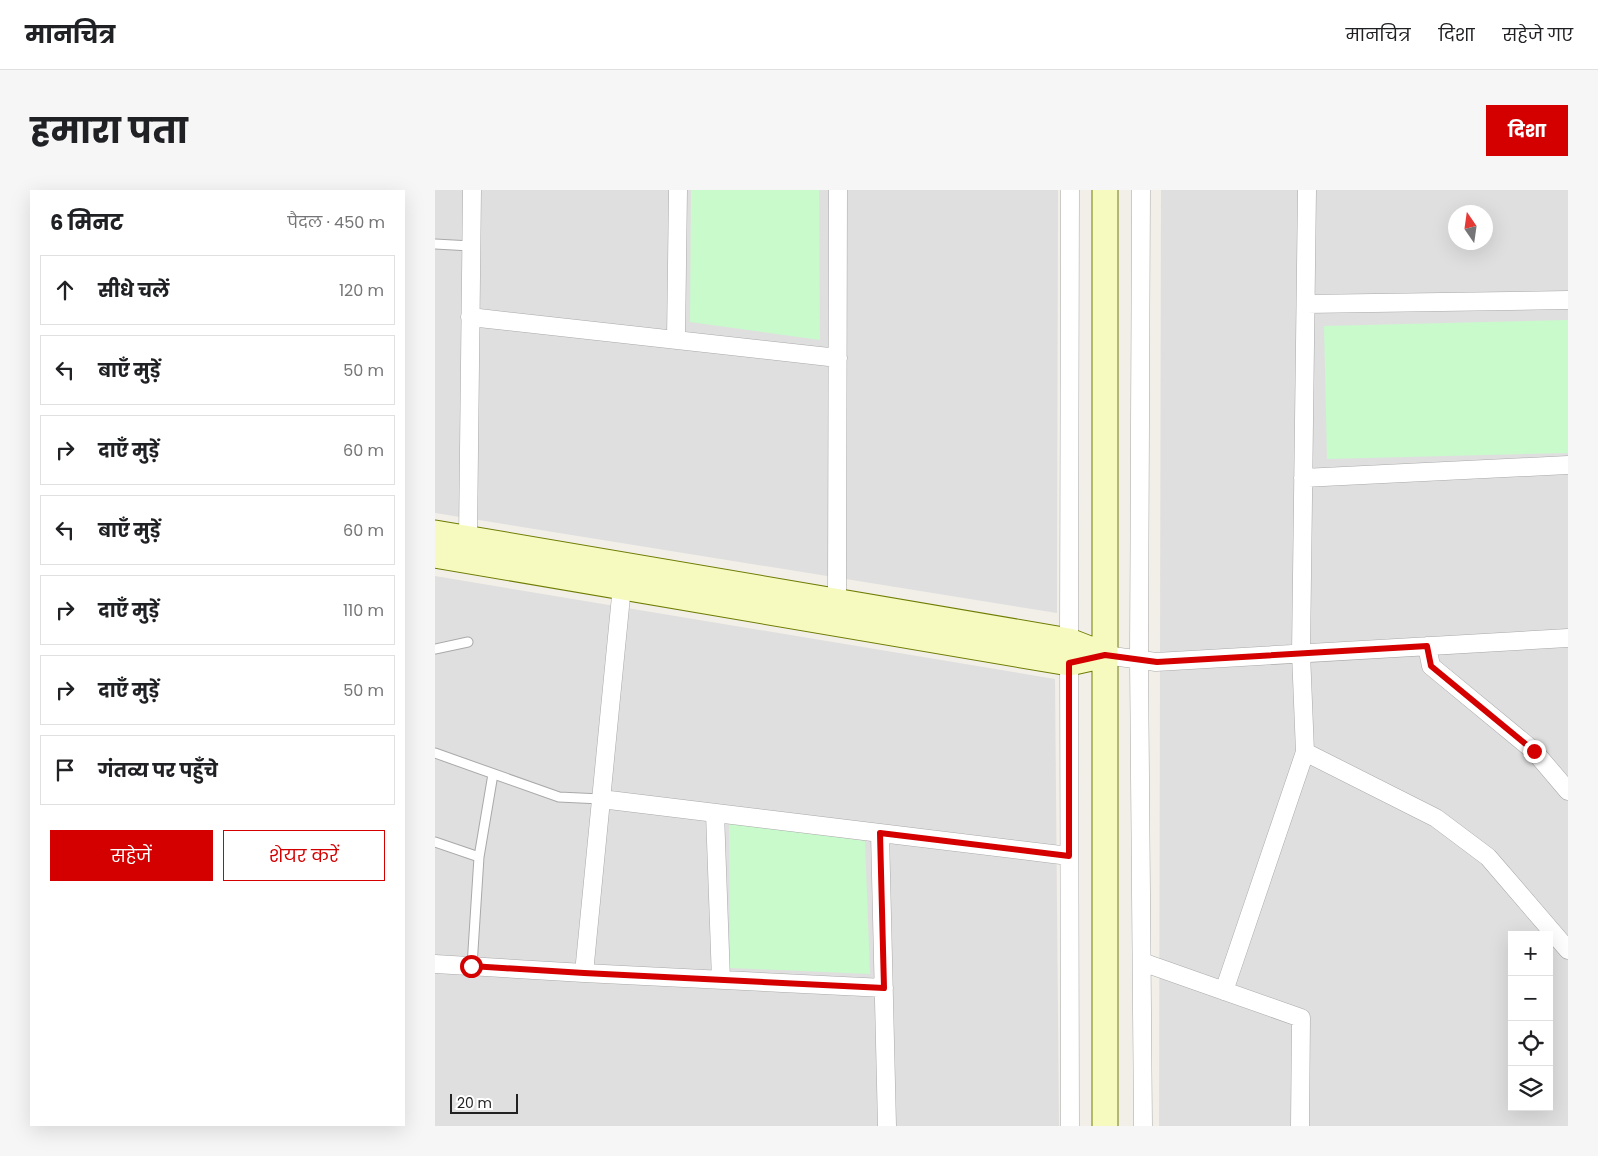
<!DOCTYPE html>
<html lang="hi">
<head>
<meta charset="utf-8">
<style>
  body { margin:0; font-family:Poppins,"Noto Sans Devanagari",sans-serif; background:#f6f6f6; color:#202124 }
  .controls { position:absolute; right:15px; bottom:15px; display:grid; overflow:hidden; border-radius:0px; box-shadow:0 5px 20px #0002 }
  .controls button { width:45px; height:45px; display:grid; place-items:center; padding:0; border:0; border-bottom:1px solid #e0e0e0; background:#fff; color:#202124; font:25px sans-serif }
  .compass { position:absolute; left:1013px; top:15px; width:45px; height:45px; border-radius:50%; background:#fff; box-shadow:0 5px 20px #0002; rotate:347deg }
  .scale { position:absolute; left:15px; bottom:12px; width:68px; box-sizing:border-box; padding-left:5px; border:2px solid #222; border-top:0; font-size:14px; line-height:18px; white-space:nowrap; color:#222; -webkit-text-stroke:4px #fff; paint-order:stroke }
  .stop { position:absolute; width:15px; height:15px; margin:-11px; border:4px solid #d40000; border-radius:50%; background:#fff }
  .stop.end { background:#d40000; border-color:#fff; box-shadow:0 1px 5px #0008 }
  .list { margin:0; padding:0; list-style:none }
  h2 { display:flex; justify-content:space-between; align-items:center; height:65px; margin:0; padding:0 20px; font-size:21px }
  h2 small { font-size:16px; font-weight:400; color:#757577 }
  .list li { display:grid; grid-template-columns:32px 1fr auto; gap:15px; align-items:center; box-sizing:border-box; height:70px; margin:0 10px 10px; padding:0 10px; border:1px solid #e0e0e0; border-radius:0px }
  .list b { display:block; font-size:19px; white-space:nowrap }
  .list em { font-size:16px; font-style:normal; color:#757577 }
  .actions { display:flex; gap:10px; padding:15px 20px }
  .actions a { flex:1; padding:11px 0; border:1px solid #d40000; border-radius:0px; text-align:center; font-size:18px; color:#d40000 }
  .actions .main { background:#d40000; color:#fff }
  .icon { flex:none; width:28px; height:28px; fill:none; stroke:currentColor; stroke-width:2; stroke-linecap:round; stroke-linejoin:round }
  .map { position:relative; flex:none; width:1133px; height:936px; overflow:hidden; border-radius:0px }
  header { display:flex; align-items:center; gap:30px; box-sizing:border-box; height:70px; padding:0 25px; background:#fff; border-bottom:1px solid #e0e0e0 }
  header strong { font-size:24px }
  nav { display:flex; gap:28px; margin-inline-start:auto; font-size:18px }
  .intro { display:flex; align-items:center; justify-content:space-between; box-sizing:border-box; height:120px; padding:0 30px }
  h1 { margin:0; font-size:35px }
  .button { padding:12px 22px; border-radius:0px; background:#d40000; color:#fff; font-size:18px; font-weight:700 }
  main { display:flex; gap:30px; padding:0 30px }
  aside { flex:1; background:#fff; border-radius:0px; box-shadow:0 5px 20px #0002 }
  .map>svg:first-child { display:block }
  .residential { fill:#e0dfdf; fill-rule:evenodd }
  .park { fill:#c8facc }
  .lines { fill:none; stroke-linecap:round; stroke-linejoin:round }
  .lane-casing { stroke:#a9a9a9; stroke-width:11 }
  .street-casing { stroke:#a9a9a9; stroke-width:19 }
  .secondary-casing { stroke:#707d05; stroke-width:27 }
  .lane { stroke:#fff; stroke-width:9 }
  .street { stroke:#fff; stroke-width:18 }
  .secondary { stroke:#f7fabf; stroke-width:25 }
  .route { stroke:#d40000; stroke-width:6 }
</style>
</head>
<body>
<header>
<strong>मानचित्र</strong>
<nav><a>मानचित्र</a><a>दिशा</a><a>सहेजे गए</a></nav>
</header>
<div class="intro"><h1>हमारा पता</h1><a class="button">दिशा</a></div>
<main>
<aside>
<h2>6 मिनट<small>पैदल · 450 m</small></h2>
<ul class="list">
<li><svg class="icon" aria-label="ahead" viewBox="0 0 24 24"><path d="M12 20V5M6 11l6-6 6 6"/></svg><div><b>सीधे चलें</b></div><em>120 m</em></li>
<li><svg class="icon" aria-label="left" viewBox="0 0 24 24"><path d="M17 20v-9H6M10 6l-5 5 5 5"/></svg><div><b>बाएँ मुड़ें</b></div><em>50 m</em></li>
<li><svg class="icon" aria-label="right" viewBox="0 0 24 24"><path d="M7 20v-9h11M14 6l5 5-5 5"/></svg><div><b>दाएँ मुड़ें</b></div><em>60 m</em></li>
<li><svg class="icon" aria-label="left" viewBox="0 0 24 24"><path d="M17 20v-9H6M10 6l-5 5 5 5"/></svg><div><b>बाएँ मुड़ें</b></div><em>60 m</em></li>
<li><svg class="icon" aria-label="right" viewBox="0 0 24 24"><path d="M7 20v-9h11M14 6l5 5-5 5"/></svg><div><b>दाएँ मुड़ें</b></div><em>110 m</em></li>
<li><svg class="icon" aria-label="right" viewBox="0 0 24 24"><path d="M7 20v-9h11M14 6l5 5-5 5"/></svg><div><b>दाएँ मुड़ें</b></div><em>50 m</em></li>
<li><svg class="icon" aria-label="arrive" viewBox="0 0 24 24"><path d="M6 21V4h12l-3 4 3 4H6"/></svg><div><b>गंतव्य पर पहुँचे</b></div></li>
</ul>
<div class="actions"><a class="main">सहेजें</a><a>शेयर करें</a></div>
</aside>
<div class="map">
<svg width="1133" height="936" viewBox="0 0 1133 936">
  <rect width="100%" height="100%" fill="#f2efe9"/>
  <path class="residential" d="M 0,0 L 623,0 L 622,423 L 0,323 Z
    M 726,0 L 1133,0 L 1133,936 L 724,936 ZM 1021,22 L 1050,22 L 1050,52 L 1021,52 ZM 1077,745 L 1114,745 L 1114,917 L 1077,917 Z
    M 0,386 L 620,489 L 624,936 L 0,936 Z"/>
  <path class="park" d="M 256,0 L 384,0 L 385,150 L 255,132 Z
    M 1133,130 L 1133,263 L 892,269 L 889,136 Z
    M 294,632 L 430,651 L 435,784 L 295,778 Z"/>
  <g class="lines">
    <g class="lane-casing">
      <path id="lane" d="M 0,54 L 36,56
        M 0,459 L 33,452
        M 0,563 L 124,607 L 166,609
        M 0,652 L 44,667
        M 37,776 L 44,667 L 58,584"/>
    </g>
    <g class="street-casing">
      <path id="street" d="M 635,0 L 634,451 L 635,936
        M 706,0 L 704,470 L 708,936
        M 871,114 L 1133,110
        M 35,127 L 403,168
        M 241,150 L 243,0
        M 868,288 L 1133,275
        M 33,348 L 37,0
        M 402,411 L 403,0
        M 992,456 L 996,476 L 1099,561 L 1133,601
        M 670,465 L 721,472 L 1133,448
        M 870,562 L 1001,628 L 1053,667 L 1133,760
        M 166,609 L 634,666
        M 280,623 L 286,790
        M 445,643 L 452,936
        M 707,772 L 866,828 L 865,936
        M 0,774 L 149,783 L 449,798
        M 149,783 L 188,386
        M 789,801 L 870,562 L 866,463 L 872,0"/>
    </g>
    <g class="secondary-casing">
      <path id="secondary" d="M 670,0 L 670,936
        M 0,343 L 634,451 L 670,465
        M 0,365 L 634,473 L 670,465"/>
    </g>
    <use href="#lane" class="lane"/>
    <use href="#street" class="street"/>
    <use href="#secondary" class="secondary"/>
  </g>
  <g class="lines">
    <path class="route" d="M 36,776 L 149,783 L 449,798 L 445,643 L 634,666 L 634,473 L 670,465 L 722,472 L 992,456 L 996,476 L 1099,561"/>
  </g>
</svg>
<div class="controls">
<button>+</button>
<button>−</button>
<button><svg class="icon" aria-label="locate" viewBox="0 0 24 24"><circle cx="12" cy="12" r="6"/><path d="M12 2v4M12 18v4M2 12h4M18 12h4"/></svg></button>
<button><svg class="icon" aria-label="layers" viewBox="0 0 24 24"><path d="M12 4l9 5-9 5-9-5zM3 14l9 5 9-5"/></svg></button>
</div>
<svg class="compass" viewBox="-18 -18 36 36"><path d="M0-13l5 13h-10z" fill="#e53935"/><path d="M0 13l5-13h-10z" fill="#757577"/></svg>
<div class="scale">20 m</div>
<div class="stop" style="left:36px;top:776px"></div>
<div class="stop end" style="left:1099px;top:561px"></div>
</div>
</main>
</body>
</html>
